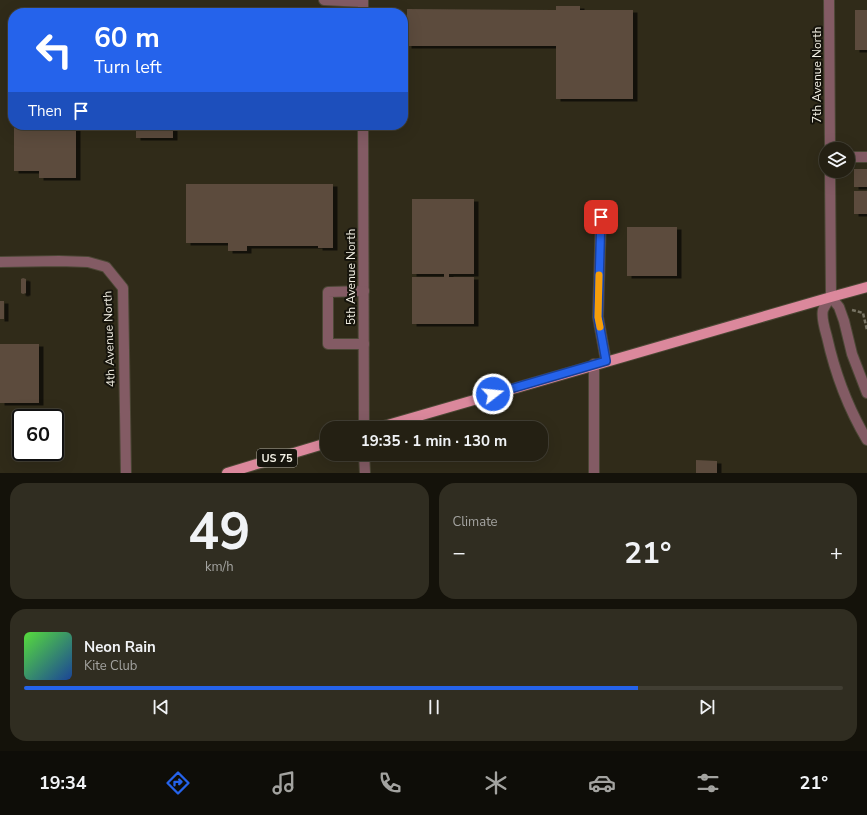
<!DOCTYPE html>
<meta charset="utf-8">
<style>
body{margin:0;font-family:"Nunito Sans",sans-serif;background:#302d21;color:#f1f3f6;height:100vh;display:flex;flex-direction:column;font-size:15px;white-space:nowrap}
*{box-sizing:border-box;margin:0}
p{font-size:13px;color:#a3a3a0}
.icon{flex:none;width:22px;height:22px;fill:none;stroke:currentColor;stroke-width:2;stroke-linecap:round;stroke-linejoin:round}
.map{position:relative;height:473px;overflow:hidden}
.drawer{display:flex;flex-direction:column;gap:10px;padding:10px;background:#14120a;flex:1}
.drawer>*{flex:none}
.hud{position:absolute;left:8px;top:8px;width:400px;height:122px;border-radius:16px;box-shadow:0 4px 16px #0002,0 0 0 1px #413e33;background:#2563eb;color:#fff;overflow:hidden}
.fabs{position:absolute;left:819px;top:142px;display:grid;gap:8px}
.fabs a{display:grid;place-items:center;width:36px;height:36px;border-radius:50%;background:#242013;box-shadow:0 4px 16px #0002,0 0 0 1px #413e33;font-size:20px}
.speed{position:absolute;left:12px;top:409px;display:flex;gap:8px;font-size:20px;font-weight:700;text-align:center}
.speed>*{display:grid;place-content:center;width:52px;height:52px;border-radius:50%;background:#242013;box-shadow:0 4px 16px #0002,0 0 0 1px #413e33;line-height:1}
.speed .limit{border:2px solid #111;border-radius:6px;background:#fff;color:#111}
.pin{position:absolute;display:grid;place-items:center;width:34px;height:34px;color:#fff;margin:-17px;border-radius:8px;box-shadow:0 2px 6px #0006}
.me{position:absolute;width:44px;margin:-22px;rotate:74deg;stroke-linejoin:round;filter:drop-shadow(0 0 3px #0008)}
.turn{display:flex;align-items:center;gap:14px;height:84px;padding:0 20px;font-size:18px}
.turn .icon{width:52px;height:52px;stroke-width:2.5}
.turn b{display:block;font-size:28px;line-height:34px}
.then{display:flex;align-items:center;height:38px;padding:0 20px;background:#0003;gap:8px;font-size:15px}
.big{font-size:30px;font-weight:700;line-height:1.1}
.drawer .card{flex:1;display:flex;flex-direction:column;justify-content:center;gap:6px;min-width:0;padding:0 14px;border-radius:16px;background:#302d21}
.drawer .dial{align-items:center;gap:0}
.dial b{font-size:52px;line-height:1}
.song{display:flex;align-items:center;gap:12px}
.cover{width:48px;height:48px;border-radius:6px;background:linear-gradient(135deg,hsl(110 70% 55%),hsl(220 70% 35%))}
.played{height:4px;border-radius:2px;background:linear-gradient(90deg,#2563eb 75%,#413e33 75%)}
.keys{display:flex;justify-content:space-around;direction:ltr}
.heat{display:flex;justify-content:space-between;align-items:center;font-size:22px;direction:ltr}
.drawer .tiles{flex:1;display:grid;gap:10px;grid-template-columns:1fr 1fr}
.card:last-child{grid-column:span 2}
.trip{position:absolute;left:320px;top:421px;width:228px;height:40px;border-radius:16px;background:#242013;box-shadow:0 4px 16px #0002,0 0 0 1px #413e33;font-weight:700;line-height:40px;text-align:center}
.dock{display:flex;height:64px;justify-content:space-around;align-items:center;background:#0e0d08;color:#a3a3a0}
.dock .icon{width:28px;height:28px}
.dock .active{color:#2563eb}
.dock b{font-size:18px;color:#f1f3f6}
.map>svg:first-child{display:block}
</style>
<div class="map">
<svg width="867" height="473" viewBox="0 0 867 473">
<defs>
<filter id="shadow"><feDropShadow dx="4.5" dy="2.5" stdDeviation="0" flood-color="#0009"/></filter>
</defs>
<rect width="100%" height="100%" fill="#302b19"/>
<g fill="#5b4b3d" filter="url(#shadow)">
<polygon points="556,6 580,6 580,10 633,10 633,99 556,99 556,46 407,46 407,9 556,10"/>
<rect x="855" y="10" width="12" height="40"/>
<polygon points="14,125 76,125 76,178 39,178 39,171 14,171"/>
<rect x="136" y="125" width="37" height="13"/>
<rect x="854" y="169" width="13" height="18"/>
<polygon points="186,184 333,184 333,248 318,248 318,246 247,246 247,251 228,251 228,243 186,243"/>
<rect x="854" y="191" width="13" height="23"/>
<polygon points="412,199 474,199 474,274 449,274 449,277 474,277 474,324 412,324 412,277 444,277 444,274 412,274"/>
<rect x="627" y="227" width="50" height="49"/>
<polygon points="23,278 26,279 26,293 23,294 21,293 21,279"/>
<rect x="0" y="301" width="4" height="18"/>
<rect x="0" y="344" width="39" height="59"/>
<polygon points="696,460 717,461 717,473 696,473"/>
</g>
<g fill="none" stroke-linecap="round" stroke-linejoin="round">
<defs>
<g id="minor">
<polyline points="324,0 363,2"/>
<polyline points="363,0 363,13"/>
<polyline points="829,0 830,149"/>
<polyline points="363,125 364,428"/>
<polyline points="848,157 867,157"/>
<path d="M830,171L831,297C828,301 825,305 823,310C821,317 825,330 827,337C835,373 848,408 867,440"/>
<polyline points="601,217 598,317 606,361"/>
<polyline points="0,262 59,261 88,262 106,267 123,288 126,473"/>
<polyline points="364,291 328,292 328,344 364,344"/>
<polyline points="831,297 839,307 844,321 852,354 867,393"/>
<polyline points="594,364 594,473"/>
<polyline points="364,454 365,473"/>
</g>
<g id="major">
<polyline points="377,428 831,297 867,287"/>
<polyline points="227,473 327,443"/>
</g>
</defs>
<use href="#minor" stroke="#4b4735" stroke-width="12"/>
<use href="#major" stroke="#4b4735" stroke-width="12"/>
<polyline stroke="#777363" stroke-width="2.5" stroke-dasharray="4 2" stroke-linecap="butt" points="852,310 863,313 867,330"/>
<use href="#minor" stroke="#835b64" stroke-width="10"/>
<use href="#major" stroke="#db889c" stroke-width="10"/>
</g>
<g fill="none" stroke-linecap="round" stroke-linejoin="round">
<defs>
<polyline id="route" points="493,394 606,361 598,317 601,217"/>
</defs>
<use href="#route" stroke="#184099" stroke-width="10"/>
<use href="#route" stroke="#2563eb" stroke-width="7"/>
<polyline stroke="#f59e0b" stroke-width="7" points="599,275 598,317 600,327"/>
</g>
<g text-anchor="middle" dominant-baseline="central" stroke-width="4" stroke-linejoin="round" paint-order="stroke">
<rect fill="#16140c" stroke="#b1aea3" stroke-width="1" x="257" y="449" width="40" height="18" rx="3"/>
<g font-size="11" font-weight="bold" fill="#f3f0e4">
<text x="277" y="458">US 75</text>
</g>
<g font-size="12" fill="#f3f0e4" stroke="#16140c">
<text transform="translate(817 75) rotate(-90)">7th Avenue North</text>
<text transform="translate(351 277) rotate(-90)">5th Avenue North</text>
<text transform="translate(109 339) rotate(-92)">4th Avenue North</text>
</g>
</g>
</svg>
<div class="fabs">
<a><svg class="icon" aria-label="layers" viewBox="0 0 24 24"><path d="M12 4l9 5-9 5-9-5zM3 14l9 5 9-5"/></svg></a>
</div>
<div class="speed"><div class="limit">60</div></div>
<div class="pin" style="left:601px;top:217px;background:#d93025"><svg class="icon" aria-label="arrive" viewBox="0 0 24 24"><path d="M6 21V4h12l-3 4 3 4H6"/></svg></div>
<svg class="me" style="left:493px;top:394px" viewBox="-20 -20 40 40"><circle r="17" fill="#2563eb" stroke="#fff" stroke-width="3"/><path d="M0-11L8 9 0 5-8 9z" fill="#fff"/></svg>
<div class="trip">19:35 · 1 min · 130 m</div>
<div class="hud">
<div class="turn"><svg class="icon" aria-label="left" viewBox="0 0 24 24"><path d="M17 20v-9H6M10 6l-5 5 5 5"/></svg><div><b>60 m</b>Turn left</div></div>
<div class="then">Then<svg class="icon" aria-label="arrive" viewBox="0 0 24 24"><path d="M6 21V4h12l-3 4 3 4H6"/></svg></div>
</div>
</div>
<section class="drawer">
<div class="tiles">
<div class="card dial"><b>49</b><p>km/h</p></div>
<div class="card"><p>Climate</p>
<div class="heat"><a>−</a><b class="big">21°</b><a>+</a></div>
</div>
<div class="card">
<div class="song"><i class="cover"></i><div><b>Neon Rain</b><p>Kite Club</p></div></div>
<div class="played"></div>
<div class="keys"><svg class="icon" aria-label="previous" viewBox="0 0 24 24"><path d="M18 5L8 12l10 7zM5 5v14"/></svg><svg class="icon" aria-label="pause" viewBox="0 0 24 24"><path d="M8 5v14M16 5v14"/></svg><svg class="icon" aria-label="next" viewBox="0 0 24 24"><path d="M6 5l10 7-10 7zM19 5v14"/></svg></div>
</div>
</div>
</section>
<nav class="dock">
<b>19:34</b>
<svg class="icon active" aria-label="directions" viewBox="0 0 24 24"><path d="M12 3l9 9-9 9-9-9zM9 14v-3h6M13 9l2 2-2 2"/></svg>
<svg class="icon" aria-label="music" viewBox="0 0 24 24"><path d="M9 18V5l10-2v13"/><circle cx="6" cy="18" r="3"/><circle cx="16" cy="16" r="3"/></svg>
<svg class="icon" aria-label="phone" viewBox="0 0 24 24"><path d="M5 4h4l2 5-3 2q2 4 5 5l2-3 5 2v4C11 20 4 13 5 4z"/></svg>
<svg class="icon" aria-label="climate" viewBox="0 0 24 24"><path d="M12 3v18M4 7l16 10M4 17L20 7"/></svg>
<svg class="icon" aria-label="car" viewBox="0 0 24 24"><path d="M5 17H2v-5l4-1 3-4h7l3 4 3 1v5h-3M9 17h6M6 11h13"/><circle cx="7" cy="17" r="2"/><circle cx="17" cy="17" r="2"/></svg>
<svg class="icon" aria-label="filters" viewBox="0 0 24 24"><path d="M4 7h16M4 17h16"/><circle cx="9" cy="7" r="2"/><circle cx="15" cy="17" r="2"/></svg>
<b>21°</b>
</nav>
